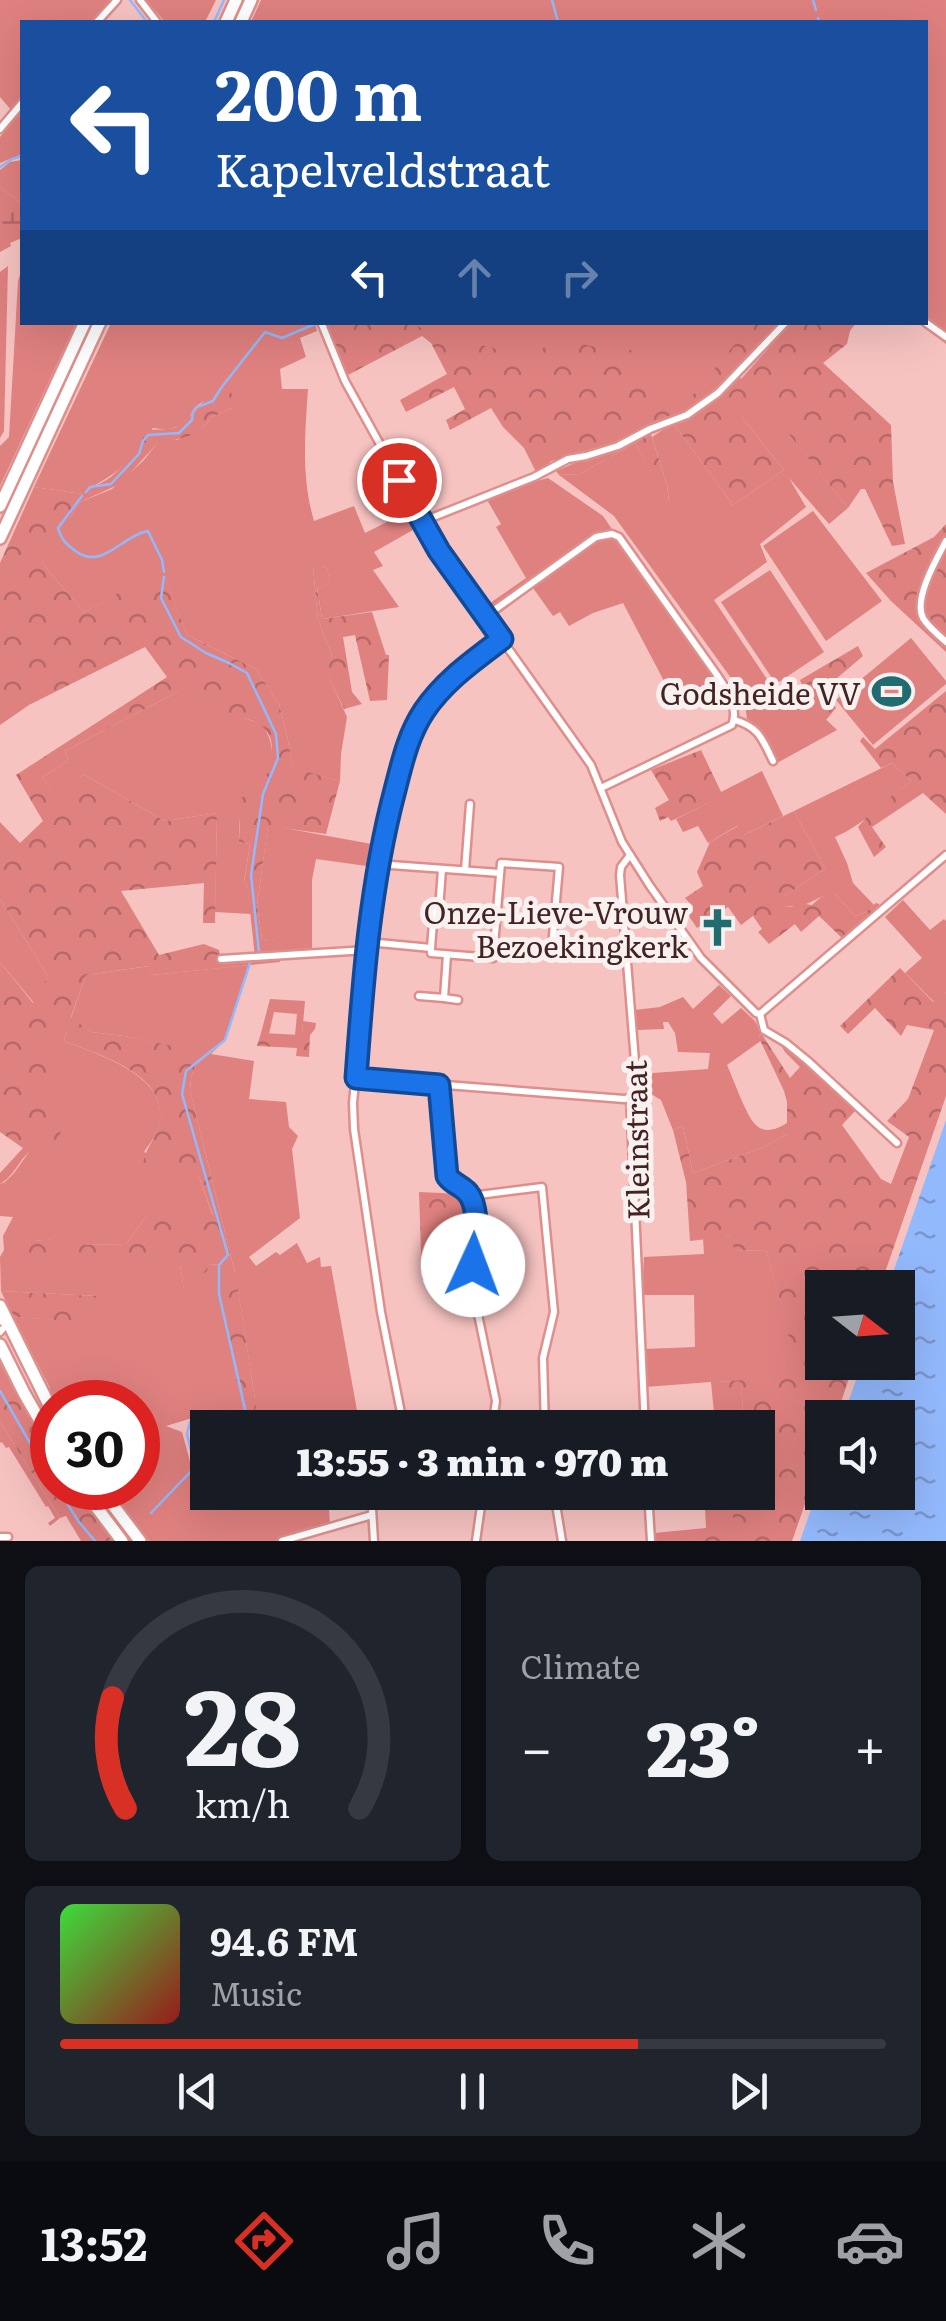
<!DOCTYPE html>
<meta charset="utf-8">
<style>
body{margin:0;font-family:Literata,serif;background:#20242c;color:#f1f3f6;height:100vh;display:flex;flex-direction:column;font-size:38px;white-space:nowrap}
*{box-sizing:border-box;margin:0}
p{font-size:32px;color:#9ea1a6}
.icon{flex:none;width:55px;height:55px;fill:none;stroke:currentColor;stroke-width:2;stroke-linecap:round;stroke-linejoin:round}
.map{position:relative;height:1541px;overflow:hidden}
.details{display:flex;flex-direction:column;gap:25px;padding:25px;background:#0d0f14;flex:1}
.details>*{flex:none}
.guide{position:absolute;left:20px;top:20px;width:908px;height:305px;border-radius:0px;box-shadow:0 10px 40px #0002;background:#1a4fa0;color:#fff;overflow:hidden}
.needle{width:65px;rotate:107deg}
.controls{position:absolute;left:805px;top:1270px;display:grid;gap:20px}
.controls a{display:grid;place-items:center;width:110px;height:110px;border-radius:0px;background:#171b24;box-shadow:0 10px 40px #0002;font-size:50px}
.speed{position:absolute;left:30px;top:1380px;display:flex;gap:20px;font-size:50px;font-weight:700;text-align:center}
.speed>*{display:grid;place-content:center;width:130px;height:130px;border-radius:50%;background:#171b24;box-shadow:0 10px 40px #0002;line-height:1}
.speed .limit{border:15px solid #d22;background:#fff;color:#111}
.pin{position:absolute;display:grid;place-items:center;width:85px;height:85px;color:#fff;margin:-42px;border:5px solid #fff;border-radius:50%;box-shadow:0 2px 10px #0007}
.me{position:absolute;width:110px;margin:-55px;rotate:2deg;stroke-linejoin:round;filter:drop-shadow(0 0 8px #0008)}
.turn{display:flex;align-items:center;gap:35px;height:210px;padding:0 30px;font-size:45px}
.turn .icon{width:130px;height:130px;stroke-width:2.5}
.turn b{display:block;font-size:70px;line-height:85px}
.lanes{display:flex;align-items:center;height:95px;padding:0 30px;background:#0003;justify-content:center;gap:50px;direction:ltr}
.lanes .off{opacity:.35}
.big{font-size:75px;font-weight:800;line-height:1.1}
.details .widget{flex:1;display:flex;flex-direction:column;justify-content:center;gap:15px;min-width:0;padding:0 35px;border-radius:15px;background:#20242c}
.details .dial{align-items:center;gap:0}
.dial svg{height:260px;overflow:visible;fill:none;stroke:#363941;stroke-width:7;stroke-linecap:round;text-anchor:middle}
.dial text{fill:#f1f3f6;stroke:none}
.song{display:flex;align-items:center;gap:30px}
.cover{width:120px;height:120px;border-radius:15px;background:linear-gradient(135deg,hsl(120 70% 55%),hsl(0 70% 35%))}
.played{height:10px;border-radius:5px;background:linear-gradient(90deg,#d93025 70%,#363941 70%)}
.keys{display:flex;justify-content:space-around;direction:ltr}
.heat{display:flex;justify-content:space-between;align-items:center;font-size:55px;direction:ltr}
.details .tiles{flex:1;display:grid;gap:25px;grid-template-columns:1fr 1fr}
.widget:last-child{grid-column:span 2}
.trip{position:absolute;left:190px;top:1410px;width:585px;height:100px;border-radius:0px;background:#171b24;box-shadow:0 10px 40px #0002;font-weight:800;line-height:100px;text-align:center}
.dock{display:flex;height:160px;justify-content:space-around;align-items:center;background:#090b0e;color:#9ea1a6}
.dock .icon{width:70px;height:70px}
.dock .current{color:#d93025}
.dock b{font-size:45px;color:#f1f3f6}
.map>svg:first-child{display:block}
</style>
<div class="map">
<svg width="946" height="1541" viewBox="0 0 946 1541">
<defs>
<pattern id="forest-crowns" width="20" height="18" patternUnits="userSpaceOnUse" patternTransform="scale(2.5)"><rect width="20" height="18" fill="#df817f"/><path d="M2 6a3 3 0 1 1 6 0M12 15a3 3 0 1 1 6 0" fill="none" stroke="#b66968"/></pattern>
<pattern id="wetland-marsh" width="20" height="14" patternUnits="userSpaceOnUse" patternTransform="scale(2.5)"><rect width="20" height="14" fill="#df817f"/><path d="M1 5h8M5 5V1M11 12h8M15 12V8" fill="none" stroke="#b66968"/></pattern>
<pattern id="water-ripples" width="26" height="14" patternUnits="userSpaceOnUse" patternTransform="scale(2.5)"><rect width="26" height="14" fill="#93b9fd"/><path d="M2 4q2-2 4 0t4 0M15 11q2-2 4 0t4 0" fill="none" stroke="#7a96cc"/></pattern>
</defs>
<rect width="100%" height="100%" fill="#f6c3c1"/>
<g fill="#df817f">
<polygon points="0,0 114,0 93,22 22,22 22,100 12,111 0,97"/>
<polygon points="146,0 216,0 205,22 165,22"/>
<polygon points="261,0 946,0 946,344 918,323 925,322 925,22 251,22"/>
<polygon points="22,111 22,154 0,163 0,137"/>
<polygon points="22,160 22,204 0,187 0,170 10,162"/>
<polygon points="8,266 4,431 0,438 0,272"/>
<polygon points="22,268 22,322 76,323 0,486 0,446 9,437 18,281"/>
<path d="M111,323H315L317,331L300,338L306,357L280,369L282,389H308C305,434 301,477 314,521L354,506L365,533L411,510L420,526L374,552L383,566L373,570L399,607L322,619L317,586L330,584L327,568L313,567L318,620L332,656L323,664L347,717L341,754L340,781L293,769L287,735L279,704L256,669L187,635L162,570L84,612L41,562L80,502L112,489L143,461L156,445L169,440H177L204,427L212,417L232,408L220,380L208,398L195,407L186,423L168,430L153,428C141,440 135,454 123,466C110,478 96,483 83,494L34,487Z"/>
<polygon points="409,323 784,323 714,393 653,424 434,335"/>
<polygon points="756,392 848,508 829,524 789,478 806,507 760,544 767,562 714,600 781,700 796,691 837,730 777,763 759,727 747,719 745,705 731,678 614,516 559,475 580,474 635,443 669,501 667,485 652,437 673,423 733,505 784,470 744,420 742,408"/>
<polygon points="548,478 603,516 717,683 675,702 623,603 593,613 569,626 560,612 553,616 533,588 492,619 483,608 526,578 496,527 501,524 486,498 518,486"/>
<polygon points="813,511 882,601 826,641 763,546"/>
<polygon points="770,570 824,652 776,684 721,602"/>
<polygon points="911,638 946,681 946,684 873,745 836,700"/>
<path d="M177,692L263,725C273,742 276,759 266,778C260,792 244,802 240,818C239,825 239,834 239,842L250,844L244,882L247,883L251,914L215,912L217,813L165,821L83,774L55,801L43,777L68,761L65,751Z"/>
<path d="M892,763L911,781C886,800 864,825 835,837L847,863L853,883L874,905L866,912L855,916L835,894C815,895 810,909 785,906L782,901L786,895L825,869L794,811Z"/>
<polygon points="762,771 783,816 742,836 737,826 708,843 698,826 683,832 676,819 722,796 721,792"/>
<polygon points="268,825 377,845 374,867 316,859 312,880 312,948 307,949 307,945 262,939 257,905"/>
<polygon points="0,899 48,976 34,1003 0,962"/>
<polygon points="903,900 930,930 944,919 946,921 946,992 934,1002 905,973 922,958 885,917"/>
<path d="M250,965L225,1040L211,1054L254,1061L249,1099L286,1102L289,1127L298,1136L292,1149L300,1218L249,1257L256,1266L276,1252L280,1255L297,1243L307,1263L320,1257L321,1267L331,1266L360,1427H233L247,1425L255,1399L238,1290L218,1296L246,1421L233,1424L207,1425L189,1419L166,1426L182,1432L192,1469L195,1465L190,1437L191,1425L207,1428L208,1492L328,1493L330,1525L275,1541H149L107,1488H138V1424L141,1411L138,1409V1402H53L46,1390L50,1388L13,1317L96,1322V1296L1,1291L0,1257L4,1250L3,1236L13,1217L0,1216V1184L5,1182L14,1173L29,1152L44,1032H66L64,1041C99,1055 178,1078 157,1131C154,1139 148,1146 144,1152L199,1177L213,1216L147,1215L126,1244L84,1245L85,1236L35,1241L154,1254L180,1265L184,1289L207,1265L224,1264L235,1273L190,1090C192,1069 192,1068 209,1055L124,1036L91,1032L71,1018L86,975L150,966L151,975Z"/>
<path d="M719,985L731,996L713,1014L722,1024L741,1008L755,1021L761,1033L759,1037L762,1040L727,1065C733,1078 747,1118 756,1125C765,1134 778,1129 787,1123V1134L764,1147L693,1173L683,1126L673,1130L661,1100L646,1091L645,1080H639V1074L708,1069L710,1053L678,1052L675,1033L668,1022H663L664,1029L637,1030L635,1010L660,1007L683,997L693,1009Z"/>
<polygon points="270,999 305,1001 302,1035 295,1035 297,1014 274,1012 269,1034 261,1033"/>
<polygon points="733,1236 735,1251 766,1250 800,1376 720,1382 741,1387 745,1427 705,1427 704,1425 715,1423 711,1382 645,1387 644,1349 695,1347 694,1295 642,1295 644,1257 704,1254 703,1238"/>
<polygon points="0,1422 60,1518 50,1526 48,1523 55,1518 48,1506 46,1507 9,1447 6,1448 2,1442 0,1443"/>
<polygon points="710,1492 733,1493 733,1535 692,1535 690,1541 654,1541 654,1533 706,1528 705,1508 697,1508 696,1494"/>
</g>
<g fill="url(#forest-crowns)" fill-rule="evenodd">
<path d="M327,323H412L425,330L460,341L490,347L516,356H533L537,351L566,336C592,354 624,344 652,355C640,383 640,396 669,408L709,385C711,361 741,345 750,323H764L767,339L737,369L741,379L791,323H856L850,331L847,344L823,363L891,425L893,482L905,544L892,546L865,489H861L848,508L756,393L743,407L744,420L784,470L733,505L673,423L651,426L585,455L551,461L539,478L524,448L503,427L491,408L450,430L446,420L465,409L454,387L406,412L400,400L447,374L431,343L422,336L346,376Z"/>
<path d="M220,379C229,386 236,397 232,408L212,417L204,427L189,436L156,445L120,484L80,502L69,519L61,545L41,562L84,612L162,569L187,635L256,669L279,704L287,735L293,768L340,781L326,834L268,826L257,905L262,939L307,944V956L279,957L280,962L151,975L149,966L86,975L71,1017L91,1032L124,1036L211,1054C193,1067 192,1068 190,1090L235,1273L225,1275L223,1264L208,1265L207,1271L184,1290L180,1265L155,1266L153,1254L24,1260L26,1246L35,1241L85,1235V1245L126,1244L147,1215H213L199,1177L143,1164C145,1149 154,1141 158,1128C174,1075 99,1055 64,1041L66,1032L44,1033L61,1137C52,1142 37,1145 29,1152C18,1162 14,1176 0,1184V1173L23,1148L0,1132V962L33,1003L48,976L0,899V822L20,843L43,821L16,775L167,677L145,647L29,705L0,725V563L34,487L83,494C92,486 102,484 112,476C131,460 135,447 149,430C157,429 166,430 174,428C187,424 212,391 220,379ZM177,692C181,695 184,700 188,703C221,722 284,705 270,765C264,787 252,794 232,802L240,816L239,842L250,844L244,883L247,884L255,957L222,961L219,950L204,944L159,955L121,891L204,883L203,923H215L217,813L165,821L83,774L55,800L43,777L68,761L65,751Z"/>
<polygon points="650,431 667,485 669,502 635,443 580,474 559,475 556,471"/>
<polygon points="946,524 946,652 891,601 866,573 934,537"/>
<polygon points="322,564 323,568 327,567 330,584 317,587 322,619 372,612 386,655 389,655 387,700 370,701 355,635 343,637 352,692 362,704 344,709 322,663 332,656 318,620 313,567"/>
<polygon points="858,646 863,656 823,690 836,708 826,720 810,705 800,680"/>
<polygon points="946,691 946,814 923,793 872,827 886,847 874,857 858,827 871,812 911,781 892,763 881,768 860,741 863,737 875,749"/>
<polygon points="701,750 723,796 671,821 668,817 660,821 655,808 669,800 651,770"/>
<path d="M794,811L825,869L786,895L783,901L785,906L792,907L799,903L812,905C818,899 826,892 835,894L855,916L866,912L876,903L879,904V909L843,939L819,916L801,932L795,924L769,944L758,932L762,929L753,916L741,925L728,907L697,928L686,912L692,906L685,898L703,886L697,872L710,842L738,826L744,835Z"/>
<polygon points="900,968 933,1002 946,992 946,1096 880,1287 822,1288 822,1362 854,1363 836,1417 822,1418 822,1456 792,1541 690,1541 691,1535 733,1534 733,1493 758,1492 758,1428 745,1427 741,1388 721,1388 720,1382 799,1375 766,1250 734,1251 732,1236 690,1241 686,1182 673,1130 683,1126 693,1173 764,1147 787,1134 787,1102 784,1091 759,1038 761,1033 790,1078 800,1067 785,1052 779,1042 815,1070 856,1110 842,1125 881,1179 891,1184 909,1137 887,1121 908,1099 934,1030 907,1025 901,1036 875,1008 848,1034 840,1026"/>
<polygon points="303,1021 316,1023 315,1029 310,1035 309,1057 296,1056 297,1048 257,1046 261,1033 302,1035"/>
<polygon points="419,1192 461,1194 469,1274 422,1280"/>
<polygon points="238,1289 255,1399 256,1407 250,1421 246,1421 217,1296"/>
<polygon points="1,1291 96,1296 97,1323 13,1317"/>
<polygon points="0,1363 52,1454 52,1488 75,1488 117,1541 81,1541 66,1516 60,1518 0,1422"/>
</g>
<polygon fill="url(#wetland-marsh)" points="0,187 22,204 22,238 10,243 11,246 0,252"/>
<polygon fill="url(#water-ripples)" points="946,1120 946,1541 800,1541 822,1477 822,1492 898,1492 898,1418 843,1417 862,1363 898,1362 898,1288 888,1287"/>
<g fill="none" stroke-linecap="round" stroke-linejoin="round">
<g stroke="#93b9fd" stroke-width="2.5">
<polyline points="130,0 147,22"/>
<polyline points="552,0 558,22"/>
<polyline points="813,0 816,10"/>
<polyline points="818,18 819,22"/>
<polyline points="214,22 224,0"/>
<polyline points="0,167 12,159 22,156"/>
<polyline points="86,492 90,487 111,484 139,454 143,441 148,435 179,433 192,420 193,412 197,407 213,401 221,388 265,332 282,338 315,324"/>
<path d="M82,496L58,528C62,541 66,544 77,552C102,570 123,535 148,531L162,560L164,572"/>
<polyline points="164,577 161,598 181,637 206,653 229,663 247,673 276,734 278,758 263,794 251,875 259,952"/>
<polyline points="0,1391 52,1481"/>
<polyline points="57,1488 79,1522 95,1541"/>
<polyline points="151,1513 195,1467 187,1434 190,1422 208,1427 243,1425 248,1422 219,1294 219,1265 228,1255 182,1094 186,1071 225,1040 250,963"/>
</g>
<defs>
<g id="street">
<polyline points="140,0 157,22"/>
<polyline points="97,22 117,0"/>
<polyline points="0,129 22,103"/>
<polyline points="321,322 345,381 439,551 591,765 622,842 650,886 701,958 756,1013 760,1014 764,1030 786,1043 808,1061 897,1143"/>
<polyline points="925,322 946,337"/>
<polyline points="421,522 534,477 568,459 586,456 618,446 650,429 687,415 718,393 786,322"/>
<path d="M946,541C937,558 913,599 923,618C928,627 939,635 946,642"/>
<path d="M486,616L596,537L612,534L619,537L717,675C727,690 739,707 732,725L601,788"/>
<path d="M735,720C760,728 762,739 773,761"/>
<polyline points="630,855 621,867 620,875 636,1074 635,1089 630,1098 645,1428"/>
<polyline points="377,864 500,873"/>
<polyline points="465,870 470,804"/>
<polyline points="368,942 431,948 431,953 493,958 501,863 559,867 552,947"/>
<polyline points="431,948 434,910 439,910 442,869"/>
<polyline points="221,959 367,950"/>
<polyline points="419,996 444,998 447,955"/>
<polyline points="444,998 458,1000"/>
<polyline points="760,1014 946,855"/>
<polyline points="356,1078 624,1099 630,1098"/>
<polyline points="439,1085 447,1176 454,1184 468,1193 475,1209 474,1295 496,1401 492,1428"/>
<polyline points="471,1196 542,1187 554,1312 543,1358 545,1428"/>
<polyline points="0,1321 7,1324 0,1332"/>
<path d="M404,1428L381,1312L354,1129L353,1103C363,1000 368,898 393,798C400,769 407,738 424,712C444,681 473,661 502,639"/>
<polyline points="371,1492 374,1541"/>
<polyline points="554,1492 562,1541"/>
<polyline points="648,1492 651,1541"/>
<polyline points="0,1537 8,1537"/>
<polyline points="282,1541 372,1515"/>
<polyline points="476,1541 483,1492"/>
</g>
<g id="highway">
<polyline points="226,22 236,0"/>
<polyline points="241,22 251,0"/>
<polyline points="0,506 85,322"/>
<polyline points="0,538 100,322"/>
<polyline points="0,1306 52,1411"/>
<polyline points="0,1345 24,1393 52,1442"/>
<polyline points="82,1488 122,1541"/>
<polyline points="100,1488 140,1541"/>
</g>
</defs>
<use href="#street" stroke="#de8f8c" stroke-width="11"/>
<use href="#highway" stroke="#de8f8c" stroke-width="16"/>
<use href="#street" stroke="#fff" stroke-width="6"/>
<use href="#highway" stroke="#fff" stroke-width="11"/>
</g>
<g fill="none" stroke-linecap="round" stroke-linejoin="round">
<defs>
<path id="route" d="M399,480L439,551L502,639C473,661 444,681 424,711C408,735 402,763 395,790C370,884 363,981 356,1078L439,1085L447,1176C453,1184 460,1185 466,1191C481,1205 476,1246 473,1265"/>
</defs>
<use href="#route" stroke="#114b97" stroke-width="25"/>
<use href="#route" stroke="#1a73e8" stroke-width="18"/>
</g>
<defs>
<symbol id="stadium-bare" viewBox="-9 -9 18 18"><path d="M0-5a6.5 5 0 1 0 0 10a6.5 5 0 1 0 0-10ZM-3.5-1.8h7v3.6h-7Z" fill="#206c71" stroke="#f9f0f0" stroke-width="2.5" paint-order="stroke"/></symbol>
<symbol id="church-bare" viewBox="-9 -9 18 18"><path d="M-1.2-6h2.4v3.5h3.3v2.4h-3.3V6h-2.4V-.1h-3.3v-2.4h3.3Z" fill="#206c71" stroke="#f9f0f0" stroke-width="2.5" paint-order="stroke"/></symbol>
</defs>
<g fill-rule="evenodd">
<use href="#stadium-bare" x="864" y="664" width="55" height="55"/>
<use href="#church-bare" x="690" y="900" width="55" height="55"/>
</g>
<g text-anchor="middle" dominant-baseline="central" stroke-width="10" stroke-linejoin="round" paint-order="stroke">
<g font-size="30" fill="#432423" stroke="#f9f0f0" text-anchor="end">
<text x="861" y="692">Godsheide VV</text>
<text x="688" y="911">Onze-Lieve-Vrouw<tspan x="688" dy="34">Bezoekingkerk</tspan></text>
</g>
<g font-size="30" fill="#432423" stroke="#f9f0f0">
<text transform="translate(635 1140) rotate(-91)">Kleinstraat</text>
</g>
</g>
</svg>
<div class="controls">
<a><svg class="needle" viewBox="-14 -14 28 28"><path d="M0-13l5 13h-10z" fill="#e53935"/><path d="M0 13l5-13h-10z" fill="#9ea1a6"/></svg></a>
<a><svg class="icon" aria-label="sound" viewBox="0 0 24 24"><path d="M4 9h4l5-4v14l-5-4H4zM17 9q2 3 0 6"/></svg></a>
</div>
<div class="speed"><div class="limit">30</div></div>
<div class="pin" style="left:399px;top:480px;background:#d93025"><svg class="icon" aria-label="arrive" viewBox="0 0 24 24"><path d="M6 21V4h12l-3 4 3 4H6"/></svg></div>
<svg class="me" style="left:473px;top:1265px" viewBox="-20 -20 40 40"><circle r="19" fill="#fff"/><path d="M0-13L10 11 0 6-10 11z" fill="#1a73e8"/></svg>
<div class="trip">13:55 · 3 min · 970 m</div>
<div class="guide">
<div class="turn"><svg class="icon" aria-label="left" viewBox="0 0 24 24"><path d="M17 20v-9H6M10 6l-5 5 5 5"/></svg><div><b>200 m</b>Kapelveldstraat</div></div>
<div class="lanes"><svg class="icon" aria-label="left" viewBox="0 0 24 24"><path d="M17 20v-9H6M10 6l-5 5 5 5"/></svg><svg class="icon off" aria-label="ahead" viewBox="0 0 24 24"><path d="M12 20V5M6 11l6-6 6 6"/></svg><svg class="icon off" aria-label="right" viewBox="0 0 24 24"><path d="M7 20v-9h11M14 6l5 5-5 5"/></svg></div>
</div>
</div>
<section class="details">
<div class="tiles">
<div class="widget dial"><svg viewBox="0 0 100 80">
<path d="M14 69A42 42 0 1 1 86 69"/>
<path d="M14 69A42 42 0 0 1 10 35" stroke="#d93025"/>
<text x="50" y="56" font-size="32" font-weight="700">28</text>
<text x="50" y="72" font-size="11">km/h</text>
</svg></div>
<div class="widget"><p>Climate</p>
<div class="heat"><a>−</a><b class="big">23°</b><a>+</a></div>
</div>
<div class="widget">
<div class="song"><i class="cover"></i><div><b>94.6 FM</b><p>Music</p></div></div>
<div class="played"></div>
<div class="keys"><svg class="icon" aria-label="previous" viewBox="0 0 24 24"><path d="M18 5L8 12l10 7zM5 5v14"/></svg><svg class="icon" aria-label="pause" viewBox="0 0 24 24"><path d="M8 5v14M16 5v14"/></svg><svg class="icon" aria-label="next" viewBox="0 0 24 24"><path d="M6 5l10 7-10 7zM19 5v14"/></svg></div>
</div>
</div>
</section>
<nav class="dock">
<b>13:52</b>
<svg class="icon current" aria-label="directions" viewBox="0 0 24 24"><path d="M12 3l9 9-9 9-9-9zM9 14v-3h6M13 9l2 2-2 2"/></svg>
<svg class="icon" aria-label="music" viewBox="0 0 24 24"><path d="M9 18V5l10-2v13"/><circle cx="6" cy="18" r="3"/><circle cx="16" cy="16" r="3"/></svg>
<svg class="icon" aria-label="phone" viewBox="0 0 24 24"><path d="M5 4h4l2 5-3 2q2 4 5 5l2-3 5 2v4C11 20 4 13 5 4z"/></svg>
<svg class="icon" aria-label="climate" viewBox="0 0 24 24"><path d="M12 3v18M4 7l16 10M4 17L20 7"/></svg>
<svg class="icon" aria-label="car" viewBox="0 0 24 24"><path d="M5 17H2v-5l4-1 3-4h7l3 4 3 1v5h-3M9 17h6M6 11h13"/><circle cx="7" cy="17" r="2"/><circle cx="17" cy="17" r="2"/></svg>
</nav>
